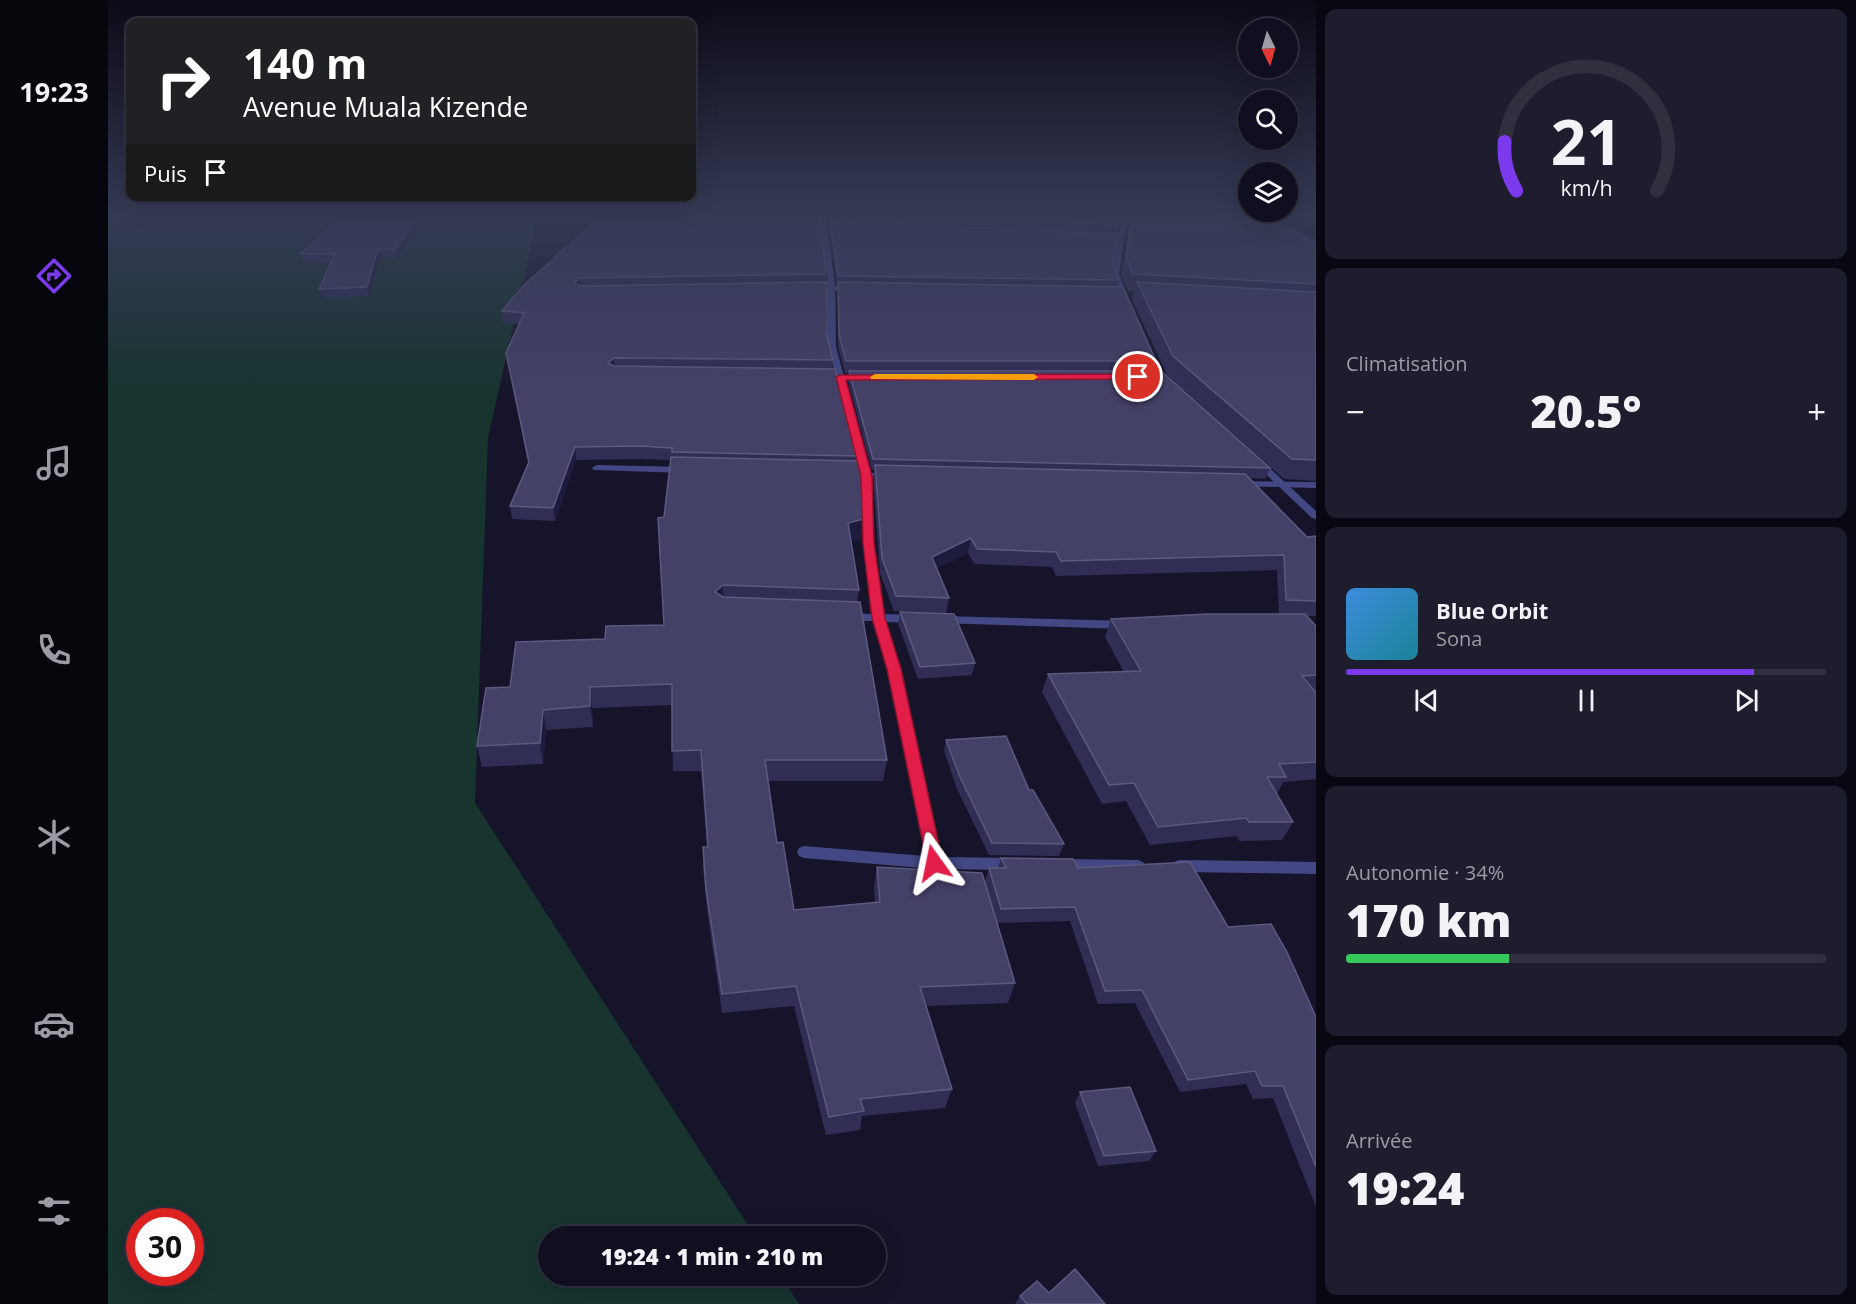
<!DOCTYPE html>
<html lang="fr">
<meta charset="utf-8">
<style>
body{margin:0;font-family:"Open Sans",sans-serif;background:#1e1d2d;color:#f1f3f6;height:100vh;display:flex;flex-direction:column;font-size:22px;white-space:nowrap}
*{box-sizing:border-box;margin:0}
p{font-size:20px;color:#9c9ca5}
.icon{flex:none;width:33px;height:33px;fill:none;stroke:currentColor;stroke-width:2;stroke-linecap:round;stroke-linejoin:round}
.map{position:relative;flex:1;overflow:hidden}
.drawer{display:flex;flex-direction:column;gap:9px;padding:9px;background:#090812;width:540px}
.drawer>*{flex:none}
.banner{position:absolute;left:18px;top:18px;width:570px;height:183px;border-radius:12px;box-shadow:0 6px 24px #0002,0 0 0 2px #302f3e;background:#202124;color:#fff;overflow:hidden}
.needle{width:39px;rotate:175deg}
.tools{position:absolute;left:1130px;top:18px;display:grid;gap:12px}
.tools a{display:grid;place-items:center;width:60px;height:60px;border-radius:50%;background:#100f20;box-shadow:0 6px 24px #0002,0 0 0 2px #302f3e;font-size:30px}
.speed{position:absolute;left:18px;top:1208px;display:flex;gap:12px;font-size:30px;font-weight:700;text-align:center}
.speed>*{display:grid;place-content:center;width:78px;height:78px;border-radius:50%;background:#100f20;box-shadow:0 6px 24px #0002,0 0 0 2px #302f3e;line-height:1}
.speed .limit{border:9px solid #d22;background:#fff;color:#111}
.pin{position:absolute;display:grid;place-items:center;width:51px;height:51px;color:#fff;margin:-26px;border:3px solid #fff;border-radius:50%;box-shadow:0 2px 6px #0007}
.me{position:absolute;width:66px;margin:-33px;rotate:348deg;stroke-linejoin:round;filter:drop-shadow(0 0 4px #0008)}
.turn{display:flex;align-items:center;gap:21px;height:126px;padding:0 18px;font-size:27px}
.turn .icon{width:78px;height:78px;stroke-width:2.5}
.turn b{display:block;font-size:42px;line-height:51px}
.then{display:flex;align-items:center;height:57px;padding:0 18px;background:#0003;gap:12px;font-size:22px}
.big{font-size:45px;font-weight:800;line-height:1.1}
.drawer .widget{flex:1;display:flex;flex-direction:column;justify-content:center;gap:9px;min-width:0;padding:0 21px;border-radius:12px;background:#1e1d2d}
.drawer .dial{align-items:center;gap:0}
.dial svg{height:156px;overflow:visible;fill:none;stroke:#302f3e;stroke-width:7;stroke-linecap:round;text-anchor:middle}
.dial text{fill:#f1f3f6;stroke:none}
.song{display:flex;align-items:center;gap:18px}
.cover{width:72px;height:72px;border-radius:9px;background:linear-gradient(135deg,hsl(210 70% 55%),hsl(190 70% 35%))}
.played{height:6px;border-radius:3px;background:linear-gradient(90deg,#7c3aed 85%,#302f3e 85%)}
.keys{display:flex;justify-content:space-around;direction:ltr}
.heat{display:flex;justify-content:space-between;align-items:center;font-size:33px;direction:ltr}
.charge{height:9px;border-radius:4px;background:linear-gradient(90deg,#34c759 34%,#302f3e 0)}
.trip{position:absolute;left:430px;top:1226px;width:348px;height:60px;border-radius:30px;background:#100f20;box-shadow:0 6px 24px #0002,0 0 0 2px #302f3e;font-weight:800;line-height:60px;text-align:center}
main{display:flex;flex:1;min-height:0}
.tabs{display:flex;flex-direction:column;width:108px;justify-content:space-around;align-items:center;background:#06060d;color:#9c9ca5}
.tabs .icon{width:42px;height:42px}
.tabs .on{color:#7c3aed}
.tabs b{font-size:27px;color:#f1f3f6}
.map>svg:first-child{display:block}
</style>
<main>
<nav class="tabs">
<b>19:23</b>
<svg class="icon on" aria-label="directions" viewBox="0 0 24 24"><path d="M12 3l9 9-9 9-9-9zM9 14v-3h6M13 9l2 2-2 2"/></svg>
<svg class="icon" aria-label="music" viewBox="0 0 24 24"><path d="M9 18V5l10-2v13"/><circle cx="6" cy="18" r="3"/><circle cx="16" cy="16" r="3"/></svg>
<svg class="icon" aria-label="phone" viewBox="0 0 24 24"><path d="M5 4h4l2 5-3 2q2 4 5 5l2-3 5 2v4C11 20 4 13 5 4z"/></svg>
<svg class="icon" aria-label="climate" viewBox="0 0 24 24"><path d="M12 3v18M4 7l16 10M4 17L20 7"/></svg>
<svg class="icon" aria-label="car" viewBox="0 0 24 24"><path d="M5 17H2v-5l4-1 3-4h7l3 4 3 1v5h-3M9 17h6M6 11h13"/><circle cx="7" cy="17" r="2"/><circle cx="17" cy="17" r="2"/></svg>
<svg class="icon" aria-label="filters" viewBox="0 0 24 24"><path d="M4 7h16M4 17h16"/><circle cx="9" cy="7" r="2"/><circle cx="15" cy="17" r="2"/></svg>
</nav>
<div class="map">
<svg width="1208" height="1304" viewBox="0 0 1208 1304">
<rect width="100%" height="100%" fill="#15142a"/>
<path fill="#17342f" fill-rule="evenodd" d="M0,214H425L428,224L380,438L367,803L647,1236H441V1275H672L691,1304H0ZM32,1221H82V1272H32Z"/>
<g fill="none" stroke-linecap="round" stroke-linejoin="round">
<g fill="#434885" fill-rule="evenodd">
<polygon points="716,223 719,225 727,286 745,286 749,288 745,290 727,291 728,347 762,473 781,473 786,476 781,479 763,478 766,543 775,614 805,615 811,619 805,623 777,622 792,669 832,857 907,858 912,860 914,864 912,868 907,870 826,869 696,858 691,856 689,852 691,848 696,846 817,856 780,669 765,621 738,621 732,617 738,613 764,614 756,543 753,478 738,478 733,475 738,472 752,472 720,347 720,291 703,291 699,289 703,287 720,287 713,225"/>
<polygon points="1185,239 1208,239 1208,243 1183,242 1182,241"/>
<polygon points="489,465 577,467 582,470 577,473 486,470 484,468"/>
<polygon points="1131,481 1208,482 1208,488 1128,486 1128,482"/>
<polygon points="834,616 1018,621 1024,625 1018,629 830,623 828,620"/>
<polygon points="954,859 1030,860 1035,862 1037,866 1035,870 1030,872 954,871 949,869 947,865 949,861"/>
<polygon points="1071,860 1208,862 1208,874 1071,872 1066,870 1064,866 1066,862"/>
</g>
<g fill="#434885" fill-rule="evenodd">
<polygon points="1014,214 1020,214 1011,274 1021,300 1017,302 1013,300 1005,274"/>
<polygon points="1149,458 1152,459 1208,511 1208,519 1204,518 1146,463 1144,461"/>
</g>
</g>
<g fill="#312e56">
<polygon points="498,214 1013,214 1009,235 1005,265 1011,280 1009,287 1048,361 1045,371 1162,468 1157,479 1142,478 1199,537 1208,536 1208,616 1199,616 1208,626 1208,692 1207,692 1208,693 1208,779 1175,782 1169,794 1185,822 1174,840 1131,841 1129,836 1042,845 1018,801 994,804 934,692 940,674 1016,672 997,637 1003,619 1171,614 1169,570 948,576 944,567 866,564 860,553 829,568 841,598 838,613 786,611 772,573 765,479 766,470 764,470 740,381 741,373 737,373 730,347 730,285 729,285 722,228 722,221 712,220 718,274 719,335 725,360 724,369 750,456 750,461 756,519 754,538 742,541 751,590 749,602 779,760 775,781 660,781 669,843 686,910 767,902 766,887 769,867 907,983 900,1003 818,1006 844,1089 837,1108 754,1116 752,1130 718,1135 686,1006 614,1013 599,910 595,868 595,847 599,847 593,771 565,771 564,705 484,708 485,727 438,730 435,764 374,767 369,746 402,687 497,639 556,625 556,517 562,460 533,459 468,460 447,521 404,519 402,506 420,464 398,353 411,324 395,323 394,311 446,259 446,257"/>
<polygon points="1022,214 1154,214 1172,226 1172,229 1208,245 1208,481 1176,479 1059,375 1024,299 1026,291 1020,291 1013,274 1020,235 1019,235"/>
<polygon points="311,216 312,225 289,258 272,258 261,296 214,298 211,289 223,263 195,262 192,254"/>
<polygon points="792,612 867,663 864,675 810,679 790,624"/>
<polygon points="838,740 921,790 956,844 951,856 881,855 849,789 836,751"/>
<polygon points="893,858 970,868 1120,927 1208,1017 1208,1207 1165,1098 1145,1099 1138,1084 1072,1092 1027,1003 990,1004 962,921 889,923 877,882 881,868 890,868"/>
<polygon points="972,1092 1048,1151 1041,1161 990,1166 967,1103"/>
<polygon points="941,1293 997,1304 907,1304 912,1296"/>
</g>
<g fill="#1e1c3d">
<polygon points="311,216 312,225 289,258 287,250"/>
<polygon points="270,249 272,258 261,296 259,287"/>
<polygon points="472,278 473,289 466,283"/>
<polygon points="506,358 507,370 500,363"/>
<polygon points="467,447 468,460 447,521 445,508"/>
<polygon points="756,519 754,538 738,542 740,523"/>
<polygon points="863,538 860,553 821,572 824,557"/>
<polygon points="615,585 615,605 607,592"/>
<polygon points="482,687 484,708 485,727 482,706"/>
<polygon points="435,710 438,730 435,764 432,743"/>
</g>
<g fill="#444168" stroke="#5c5a7f" stroke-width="1.5">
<polygon points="235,214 311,216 287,250 270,249 259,287 211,289 227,254 192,254"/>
<polygon points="498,214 666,214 667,215 712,217 718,274 472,278 466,283 472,286 719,282 719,335 725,360 506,358 500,363 506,366 727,369 750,456 564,452 564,448 532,446 467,447 445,508 402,506 421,462 398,353 416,313 394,311 418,283 448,257 446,257"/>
<polygon points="786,214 1013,214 1011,225"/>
<polygon points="1023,214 1154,214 1172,226 1022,225"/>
<polygon points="722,220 1010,235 1005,265 1011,280 730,276"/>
<polygon points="1022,228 1186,229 1208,245 1208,284 1025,274 1018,257"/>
<polygon points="730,282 1015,287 1048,361 738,361 731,335"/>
<polygon points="1029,282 1208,292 1208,460 1184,459 1065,356"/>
<polygon points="741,371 1053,371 1162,468 765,459"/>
<polygon points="563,457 753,461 756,519 740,523 751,590 615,585 607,592 615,597 752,602 779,760 657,760 669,843 675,842 686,910 772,902 769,867 874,873 907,983 812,987 844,1089 752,1099 756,1111 721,1117 688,986 614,994 598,889 595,847 600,847 593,750 564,751 564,684 482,687 482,706 435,710 432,743 369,746 378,688 402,687 408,642 497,639 498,626 556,625 550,518 556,517"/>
<polygon points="767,465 1137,474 1199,537 1208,536 1208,601 1178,600 1176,555 953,561 948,552 869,549 863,538 824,557 841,598 788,596 774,558"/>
<polygon points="792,612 846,614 867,663 812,667"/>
<polygon points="1100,614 1197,614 1208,626 1208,675 1194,676 1208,693 1208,762 1171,764 1178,777 1159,777 1185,822 1141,822 1138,818 1050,827 1026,783 1001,785 940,674 1033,671 1003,619"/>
<polygon points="898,736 921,790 925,790 956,844 884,843 852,777 838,740"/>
<polygon points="893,858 965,859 970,868 1082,862 1120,927 1163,924 1179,952 1208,1017 1208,1167 1175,1086 1154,1086 1147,1071 1080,1080 1034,990 997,991 967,907 893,909 881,868 898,868"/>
<polygon points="1022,1087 1048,1151 996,1156 972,1092"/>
<polygon points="967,1269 997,1304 919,1304 912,1296 929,1281 941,1293"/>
</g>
<linearGradient id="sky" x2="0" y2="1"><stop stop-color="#0c0b17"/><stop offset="0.54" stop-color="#353a55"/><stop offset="1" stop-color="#353a55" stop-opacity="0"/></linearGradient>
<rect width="1208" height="396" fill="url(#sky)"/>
<polygon fill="#e11d48" stroke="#92132f" stroke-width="1.5" points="1030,374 1034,375 1034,379 738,380 764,476 766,543 777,618 793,669 835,863 832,868 820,868 779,669 764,618 755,543 753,476 728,377 732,375"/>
<polygon fill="#f59e0b" points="767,374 926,374 930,377 926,380 763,379 762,377"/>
</svg>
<div class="tools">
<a><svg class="needle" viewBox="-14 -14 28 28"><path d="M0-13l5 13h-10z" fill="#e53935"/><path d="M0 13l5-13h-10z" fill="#9c9ca5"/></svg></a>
<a><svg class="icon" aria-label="search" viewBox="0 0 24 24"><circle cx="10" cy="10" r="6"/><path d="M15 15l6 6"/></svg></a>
<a><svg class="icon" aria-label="layers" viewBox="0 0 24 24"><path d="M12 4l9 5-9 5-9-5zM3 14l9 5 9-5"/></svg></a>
</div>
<div class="speed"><div class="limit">30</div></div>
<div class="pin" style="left:1030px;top:377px;background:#d93025"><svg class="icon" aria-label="arrive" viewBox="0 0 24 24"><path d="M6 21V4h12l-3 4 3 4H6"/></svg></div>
<svg class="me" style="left:826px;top:863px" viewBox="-20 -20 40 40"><path d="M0-17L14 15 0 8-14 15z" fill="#e11d48" stroke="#fff" stroke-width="4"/></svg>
<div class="trip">19:24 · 1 min · 210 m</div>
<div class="banner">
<div class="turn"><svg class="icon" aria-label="right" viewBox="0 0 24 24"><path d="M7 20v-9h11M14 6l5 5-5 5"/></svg><div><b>140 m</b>Avenue Muala Kizende</div></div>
<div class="then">Puis<svg class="icon" aria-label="arrive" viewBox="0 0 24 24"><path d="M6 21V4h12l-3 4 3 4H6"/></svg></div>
</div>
</div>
<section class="drawer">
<div class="widget dial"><svg viewBox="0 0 100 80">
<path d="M14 69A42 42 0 1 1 86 69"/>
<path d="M14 69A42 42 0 0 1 8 44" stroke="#7c3aed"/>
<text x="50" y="56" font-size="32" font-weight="700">21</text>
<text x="50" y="72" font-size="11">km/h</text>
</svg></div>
<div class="widget"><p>Climatisation</p>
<div class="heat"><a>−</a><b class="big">20.5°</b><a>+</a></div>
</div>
<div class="widget">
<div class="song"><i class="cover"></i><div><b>Blue Orbit</b><p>Sona</p></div></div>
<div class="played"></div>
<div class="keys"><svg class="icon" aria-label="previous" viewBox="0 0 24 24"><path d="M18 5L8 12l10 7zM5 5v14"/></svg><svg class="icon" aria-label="pause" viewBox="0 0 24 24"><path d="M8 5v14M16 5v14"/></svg><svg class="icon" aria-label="next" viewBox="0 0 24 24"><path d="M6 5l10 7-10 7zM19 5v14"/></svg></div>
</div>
<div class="widget"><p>Autonomie · 34%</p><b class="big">170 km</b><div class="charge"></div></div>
<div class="widget"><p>Arrivée</p><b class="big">19:24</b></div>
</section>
</main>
